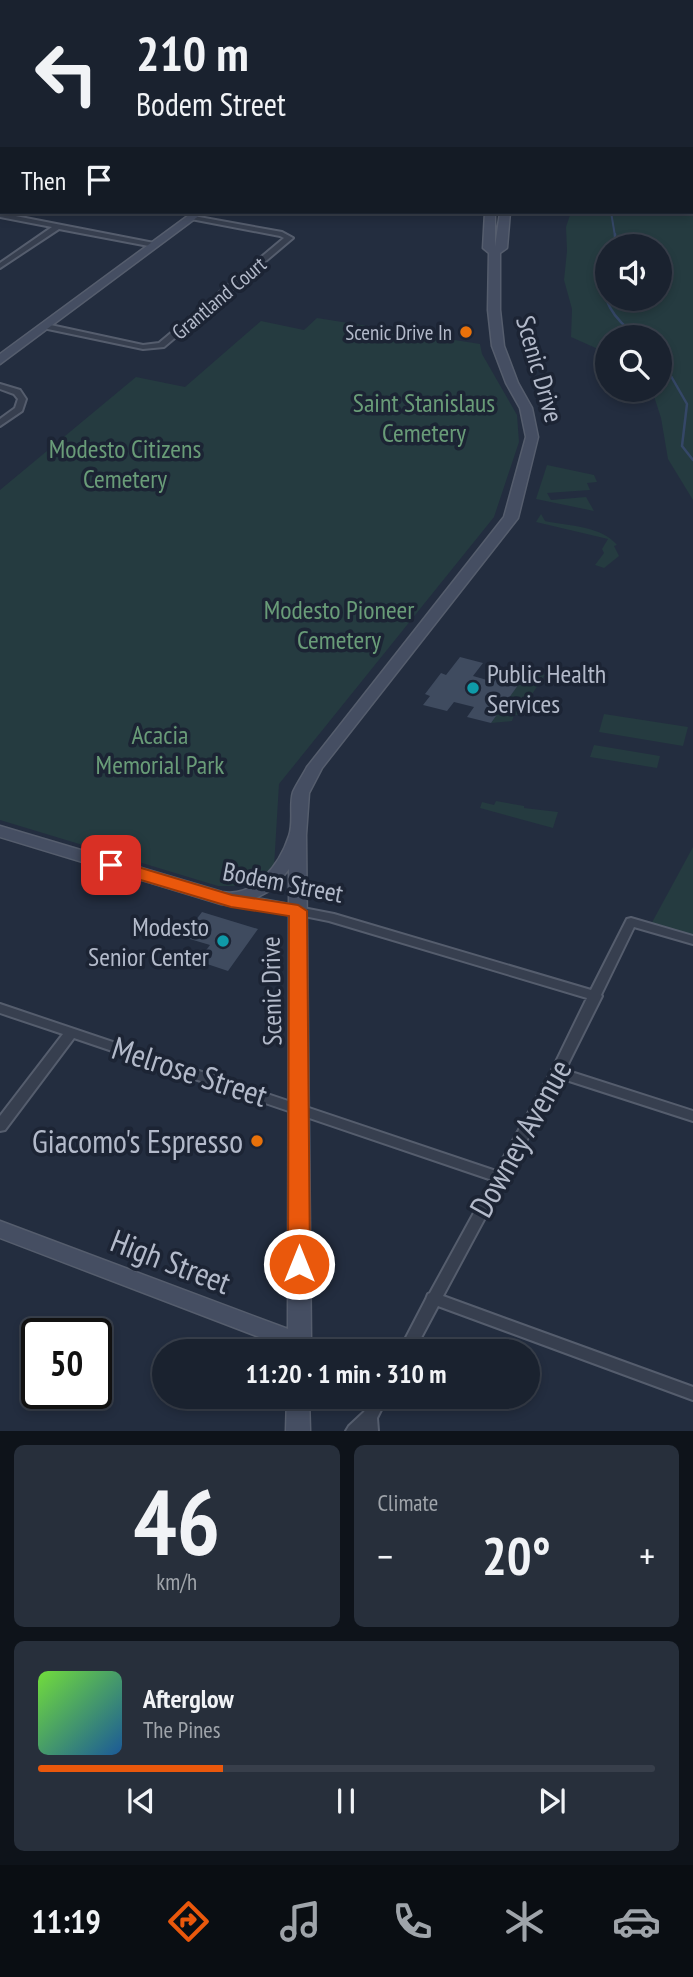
<!DOCTYPE html>
<meta charset="utf-8">
<style>
body{margin:0;font-family:"PT Sans Narrow",sans-serif;background:#272f3b;color:#f1f3f6;height:100vh;display:flex;flex-direction:column;font-size:26px;white-space:nowrap}
*{box-sizing:border-box;margin:0}
p{font-size:23px;color:#9fa4aa}
.icon{flex:none;width:38px;height:38px;fill:none;stroke:currentColor;stroke-width:2;stroke-linecap:round;stroke-linejoin:round}
.map{position:relative;height:1431px;overflow:hidden}
.sheet{display:flex;flex-direction:column;gap:14px;padding:14px;background:#0e131a;flex:1}
.sheet>*{flex:none}
.hud{position:absolute;left:0px;top:0px;width:693px;height:214px;box-shadow:0 4px 10px #0003,0 0 0 2px #383f4b;background:#1a222f;color:#f1f3f6;overflow:hidden}
.buttons{position:absolute;left:595px;top:234px;display:grid;gap:14px}
.buttons a{display:grid;place-items:center;width:77px;height:77px;border-radius:50%;background:#1a222f;box-shadow:0 4px 10px #0003,0 0 0 2px #383f4b;font-size:35px}
.speed{position:absolute;left:21px;top:1318px;display:flex;gap:14px;font-size:35px;font-weight:700;text-align:center}
.speed>*{display:grid;place-content:center;width:91px;height:91px;border-radius:50%;background:#1a222f;box-shadow:0 4px 10px #0003,0 0 0 2px #383f4b;line-height:1}
.speed .limit{border:4px solid #111;border-radius:10px;background:#fff;color:#111}
.pin{position:absolute;display:grid;place-items:center;width:60px;height:60px;color:#fff;margin:-30px;border-radius:14px;box-shadow:0 4px 10px #0006}
.me{position:absolute;width:77px;margin:-38px;rotate:0deg;stroke-linejoin:round;filter:drop-shadow(0 0 5px #0008)}
.turn{display:flex;align-items:center;gap:24px;height:147px;padding:0 21px;font-size:32px}
.turn .icon{width:91px;height:91px;stroke-width:2.5}
.turn b{display:block;font-size:49px;line-height:60px}
.then{display:flex;align-items:center;height:66px;padding:0 21px;background:#0003;gap:14px;font-size:26px}
.big{font-size:52px;font-weight:700;line-height:1.1}
.sheet .tile{flex:1;display:flex;flex-direction:column;justify-content:center;gap:10px;min-width:0;padding:0 24px;border-radius:10px;background:#272f3b}
.sheet .dial{align-items:center;gap:0}
.dial b{font-size:91px;line-height:1}
.song{display:flex;align-items:center;gap:21px}
.cover{width:84px;height:84px;border-radius:10px;background:linear-gradient(135deg,hsl(100 70% 55%),hsl(210 70% 35%))}
.played{height:7px;border-radius:4px;background:linear-gradient(90deg,#ea580c 30%,#383f4b 30%)}
.keys{display:flex;justify-content:space-around;direction:ltr}
.heat{display:flex;justify-content:space-between;align-items:center;font-size:38px;direction:ltr}
.sheet .tiles{flex:1;display:grid;gap:14px;grid-template-columns:1fr 1fr}
.tile:last-child{grid-column:span 2}
.trip{position:absolute;left:152px;top:1339px;width:388px;height:70px;border-radius:35px;background:#1a222f;box-shadow:0 4px 10px #0003,0 0 0 2px #383f4b;font-weight:700;line-height:70px;text-align:center}
.tabs{display:flex;height:112px;justify-content:space-around;align-items:center;background:#0a0e13;color:#9fa4aa}
.tabs .icon{width:49px;height:49px}
.tabs .on{color:#ea580c}
.tabs b{font-size:32px;color:#f1f3f6}
.map>svg:first-child{display:block}
</style>
<div class="map">
<svg width="693" height="1431" viewBox="0 0 693 1431">
<rect width="100%" height="100%" fill="#232d3f"/>
<g fill="#253b40" fill-rule="evenodd">
<path d="M693,4V500L668,459L661,418L652,390H660V338H607V353L571,337L572,309L564,280L567,251L566,227L571,212H691ZM607,247H660V299H607Z"/>
<polygon points="317,318 480,344 482,354 517,415 519,442 494,517 279,784 274,867 267,880 254,886 218,886 0,820 0,490 136,377 185,387 261,321 304,330"/>
<polygon points="547,465 594,475 597,482 587,483 590,490 547,493 551,500 586,497 594,511 536,499"/>
<path d="M541,514L545,521C569,526 602,526 617,545L614,546L619,556L604,568L595,565L604,553L602,549L608,539L536,522Z"/>
<polygon points="528,671 545,675 518,715 514,715 512,721 491,723"/>
<polygon points="604,714 688,727 683,746 599,732"/>
<polygon points="594,745 660,756 657,768 590,757"/>
<polygon points="496,801 524,806 524,808 558,812 553,828 480,808 482,802 494,805"/>
<polygon points="693,847 693,940 649,928"/>
</g>
<g fill="none" stroke-linecap="round" stroke-linejoin="round">
<polyline stroke="#354767" stroke-width="2" points="611,212 615,236"/>
<g stroke="#354767" stroke-width="2.5">
<polyline points="615,234 615,247"/>
<path d="M607,268C598,300 614,319 639,338"/>
<polyline points="660,357 687,404 682,446 693,460"/>
</g>
</g>
<g fill="#3f4b5f">
<polygon points="460,657 483,663 473,676 494,682 504,668 526,674 491,723 467,717 474,707 454,702 447,711 423,705 430,696 425,694 441,673 446,675"/>
<polygon points="202,912 258,929 228,971 198,961 210,945 183,937"/>
</g>
<g fill="none" stroke-linecap="round" stroke-linejoin="round">
<defs>
<g id="street">
<polygon points="101,0 108,0 106,2 99,2"/>
<polygon points="205,0 212,0 210,2 203,2"/>
<polygon points="294,0 312,2 297,2"/>
<polygon points="2,56 2,60 0,61 0,57"/>
<rect x="0" y="163" width="2" height="5"/>
<polygon points="0,213 154,243 158,245 154,247 59,229 0,268 0,263 52,227 0,217"/>
<polygon points="188,215 282,232 293,238 164,347 143,349 43,328 43,324 46,324 143,345 159,343 284,238 280,236 191,219 188,219"/>
<polygon points="0,384 20,390 26,399 22,411 0,426 0,419 15,408 18,399 14,394 0,389"/>
<polygon points="298,907 334,914 591,990 627,919 631,918 693,936 693,944 634,927 601,995 602,996 565,1070 693,1111 693,1121 560,1078 443,1296 693,1387 693,1400 438,1306 414,1351 399,1351 426,1299 428,1294 430,1293 492,1180 74,1038 5,1130 0,1131 0,1116 63,1034 0,1013 0,1004 496,1171 551,1072 587,998 329,921 294,914 292,911 294,908"/>
<polygon points="300,1337 324,1347 326,1351 303,1351 295,1347 293,1343 295,1339"/>
<polygon points="373,1396 388,1396 377,1418 378,1431 346,1431 349,1426 364,1412"/>
</g>
<g id="secondary">
<rect x="511" y="0" width="8" height="2"/>
<rect x="0" y="109" width="2" height="6"/>
<polygon points="193,212 204,212 0,364 0,354"/>
<path d="M485,212H495V247L500,212H510L507,248L500,253V310L504,346L518,383L532,408L538,437L518,518L322,768L309,793L306,835L311,1343L310,1351H288V1348L0,1238V1221L288,1329L289,915L221,904L0,837V826L222,892C255,898 280,864 289,836C294,822 289,805 293,792C297,783 303,775 307,767L504,517L526,437L520,408L506,383L492,346L488,310L489,253L483,248ZM289,869V904L256,898L273,889Z"/>
<polygon points="287,1396 309,1396 310,1431 286,1431"/>
</g>
</defs>
<use href="#street" stroke="#555d6d" stroke-width="4"/>
<use href="#secondary" stroke="#555d6d" stroke-width="3"/>
<use href="#street" fill="#373f4f" fill-rule="evenodd"/>
<use href="#secondary" fill="#454e62" fill-rule="evenodd"/>
</g>
<polygon fill="#ea580c" stroke="#983908" stroke-width="2" points="111,859 232,895 298,905 307,911 310,1264 306,1270 299,1273 291,1270 288,1264 289,916 231,907 104,869 102,865"/>
<g fill="#e8710a" stroke="#1c2434" stroke-width="2.5">
<circle cx="466" cy="332" r="7"/>
<circle cx="257" cy="1141" r="7"/>
</g>
<g fill="#0f9aa8" stroke="#1c2434" stroke-width="2.5">
<circle cx="473" cy="688" r="7"/>
<circle cx="223" cy="941" r="7"/>
</g>
<g text-anchor="middle" dominant-baseline="central" stroke-width="7" stroke-linejoin="round" paint-order="stroke">
<g font-size="21" fill="#b3baca" stroke="#1c2434">
<text transform="translate(219 298) rotate(-40)">Grantland Court</text>
</g>
<g font-size="21" fill="#b3baca" stroke="#1c2434" text-anchor="end">
<text x="452" y="332">Scenic Drive In</text>
</g>
<g font-size="26" fill="#b3baca" stroke="#1c2434">
<text transform="translate(540 369) rotate(74)">Scenic Drive</text>
<text transform="translate(283 882) rotate(11)">Bodem Street</text>
<text transform="translate(271 991) rotate(-91)">Scenic Drive</text>
</g>
<g font-size="26" fill="#699c78" stroke="#1c2434">
<text x="424" y="402">Saint Stanislaus<tspan x="424" dy="30">Cemetery</tspan></text>
<text x="125" y="448">Modesto Citizens<tspan x="125" dy="30">Cemetery</tspan></text>
<text x="339" y="609">Modesto Pioneer<tspan x="339" dy="30">Cemetery</tspan></text>
<text x="160" y="734">Acacia<tspan x="160" dy="30">Memorial Park</tspan></text>
</g>
<g font-size="26" fill="#b3baca" stroke="#1c2434" text-anchor="start">
<text x="487" y="673">Public Health<tspan x="487" dy="30">Services</tspan></text>
<text x="209" y="926" text-anchor="end">Modesto<tspan x="209" dy="30">Senior Center</tspan></text>
</g>
<g font-size="32" fill="#b3baca" stroke="#1c2434">
<text transform="translate(190 1071) rotate(18)">Melrose Street</text>
<text transform="translate(520 1138) rotate(-61)">Downey Avenue</text>
<text transform="translate(171 1261) rotate(21)">High Street</text>
</g>
<g font-size="32" fill="#b3baca" stroke="#1c2434" text-anchor="end">
<text x="243" y="1141">Giacomo's Espresso</text>
</g>
</g>
</svg>
<div class="buttons">
<a><svg class="icon" aria-label="sound" viewBox="0 0 24 24"><path d="M4 9h4l5-4v14l-5-4H4zM17 9q2 3 0 6"/></svg></a>
<a><svg class="icon" aria-label="search" viewBox="0 0 24 24"><circle cx="10" cy="10" r="6"/><path d="M15 15l6 6"/></svg></a>
</div>
<div class="speed"><div class="limit">50</div></div>
<div class="pin" style="left:111px;top:865px;background:#d93025"><svg class="icon" aria-label="arrive" viewBox="0 0 24 24"><path d="M6 21V4h12l-3 4 3 4H6"/></svg></div>
<svg class="me" style="left:299px;top:1264px" viewBox="-20 -20 40 40"><circle r="17" fill="#ea580c" stroke="#fff" stroke-width="3"/><path d="M0-11L8 9 0 5-8 9z" fill="#fff"/></svg>
<div class="trip">11:20 · 1 min · 310 m</div>
<div class="hud">
<div class="turn"><svg class="icon" aria-label="left" viewBox="0 0 24 24"><path d="M17 20v-9H6M10 6l-5 5 5 5"/></svg><div><b>210 m</b>Bodem Street</div></div>
<div class="then">Then<svg class="icon" aria-label="arrive" viewBox="0 0 24 24"><path d="M6 21V4h12l-3 4 3 4H6"/></svg></div>
</div>
</div>
<section class="sheet">
<div class="tiles">
<div class="tile dial"><b>46</b><p>km/h</p></div>
<div class="tile"><p>Climate</p>
<div class="heat"><a>−</a><b class="big">20°</b><a>+</a></div>
</div>
<div class="tile">
<div class="song"><i class="cover"></i><div><b>Afterglow</b><p>The Pines</p></div></div>
<div class="played"></div>
<div class="keys"><svg class="icon" aria-label="previous" viewBox="0 0 24 24"><path d="M18 5L8 12l10 7zM5 5v14"/></svg><svg class="icon" aria-label="pause" viewBox="0 0 24 24"><path d="M8 5v14M16 5v14"/></svg><svg class="icon" aria-label="next" viewBox="0 0 24 24"><path d="M6 5l10 7-10 7zM19 5v14"/></svg></div>
</div>
</div>
</section>
<nav class="tabs">
<b>11:19</b>
<svg class="icon on" aria-label="directions" viewBox="0 0 24 24"><path d="M12 3l9 9-9 9-9-9zM9 14v-3h6M13 9l2 2-2 2"/></svg>
<svg class="icon" aria-label="music" viewBox="0 0 24 24"><path d="M9 18V5l10-2v13"/><circle cx="6" cy="18" r="3"/><circle cx="16" cy="16" r="3"/></svg>
<svg class="icon" aria-label="phone" viewBox="0 0 24 24"><path d="M5 4h4l2 5-3 2q2 4 5 5l2-3 5 2v4C11 20 4 13 5 4z"/></svg>
<svg class="icon" aria-label="climate" viewBox="0 0 24 24"><path d="M12 3v18M4 7l16 10M4 17L20 7"/></svg>
<svg class="icon" aria-label="car" viewBox="0 0 24 24"><path d="M5 17H2v-5l4-1 3-4h7l3 4 3 1v5h-3M9 17h6M6 11h13"/><circle cx="7" cy="17" r="2"/><circle cx="17" cy="17" r="2"/></svg>
</nav>
